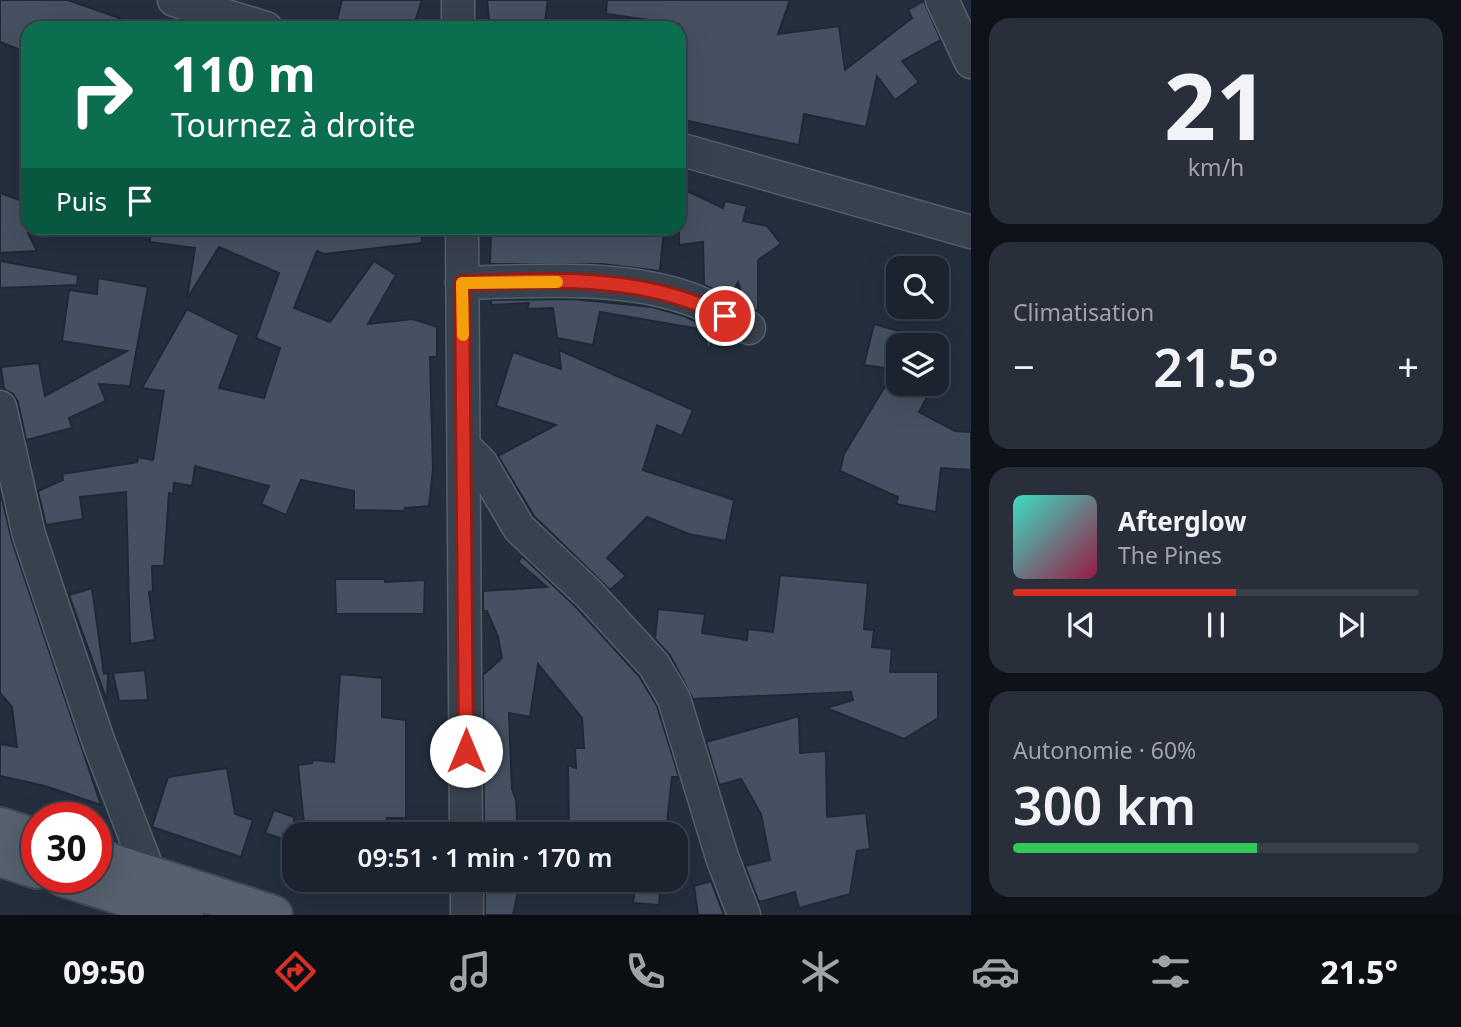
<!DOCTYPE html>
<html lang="fr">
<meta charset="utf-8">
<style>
body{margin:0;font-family:"Noto Sans",sans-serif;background:#282f3a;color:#f1f3f6;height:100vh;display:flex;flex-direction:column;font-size:26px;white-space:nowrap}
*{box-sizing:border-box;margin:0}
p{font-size:23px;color:#a0a4aa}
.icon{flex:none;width:38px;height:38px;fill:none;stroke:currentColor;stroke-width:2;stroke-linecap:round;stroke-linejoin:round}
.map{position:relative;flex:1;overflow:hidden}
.side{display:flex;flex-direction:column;gap:18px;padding:18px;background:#0f1319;width:490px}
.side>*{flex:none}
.guide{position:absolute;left:21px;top:21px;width:665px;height:214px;border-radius:21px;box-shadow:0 7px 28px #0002,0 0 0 2px #39404a;background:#0b6e4f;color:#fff;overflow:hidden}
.fabs{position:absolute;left:886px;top:256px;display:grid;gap:14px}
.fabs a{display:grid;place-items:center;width:63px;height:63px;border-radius:14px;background:#1b232e;box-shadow:0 7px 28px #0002,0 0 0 2px #39404a;font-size:35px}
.speed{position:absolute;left:21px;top:802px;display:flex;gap:14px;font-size:35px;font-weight:700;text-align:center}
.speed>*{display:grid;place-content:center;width:91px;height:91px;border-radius:50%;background:#1b232e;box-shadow:0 7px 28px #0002,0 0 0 2px #39404a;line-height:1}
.speed .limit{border:10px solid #d22;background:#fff;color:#111}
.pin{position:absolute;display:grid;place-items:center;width:60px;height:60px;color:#fff;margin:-30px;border:4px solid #fff;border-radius:50%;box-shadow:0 2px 7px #0007}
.me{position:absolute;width:77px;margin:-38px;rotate:0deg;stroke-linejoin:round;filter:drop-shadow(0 0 5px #0008)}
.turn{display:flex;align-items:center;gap:24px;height:147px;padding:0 35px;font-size:32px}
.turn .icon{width:91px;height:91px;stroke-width:2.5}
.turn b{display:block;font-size:49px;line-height:60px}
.then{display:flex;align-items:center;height:66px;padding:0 35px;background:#0003;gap:14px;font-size:26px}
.big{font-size:52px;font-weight:600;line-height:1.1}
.side .widget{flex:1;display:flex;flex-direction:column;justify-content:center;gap:10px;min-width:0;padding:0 24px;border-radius:21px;background:#282f3a}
.side .dial{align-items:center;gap:0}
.dial b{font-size:91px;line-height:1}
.song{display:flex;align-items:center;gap:21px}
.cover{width:84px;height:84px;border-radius:10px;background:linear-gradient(135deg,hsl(170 70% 55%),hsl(340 70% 35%))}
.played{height:7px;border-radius:4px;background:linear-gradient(90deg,#d93025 55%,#39404a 55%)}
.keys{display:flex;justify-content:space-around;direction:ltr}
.heat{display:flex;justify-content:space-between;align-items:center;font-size:38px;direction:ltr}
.charge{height:10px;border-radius:5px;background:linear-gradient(90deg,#34c759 60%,#39404a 0)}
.trip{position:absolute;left:282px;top:822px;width:406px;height:70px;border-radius:21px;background:#1b232e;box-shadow:0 7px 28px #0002,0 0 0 2px #39404a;font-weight:600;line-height:70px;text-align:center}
.tab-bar{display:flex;height:112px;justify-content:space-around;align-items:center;background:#0b0e12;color:#a0a4aa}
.tab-bar .icon{width:49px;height:49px}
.tab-bar .active{color:#d93025}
.tab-bar b{font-size:32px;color:#f1f3f6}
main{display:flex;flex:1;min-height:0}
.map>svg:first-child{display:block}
</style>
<main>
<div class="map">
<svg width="971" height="915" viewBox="0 0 971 915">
<rect width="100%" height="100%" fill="#242f3e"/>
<g fill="#455162" stroke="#1f2835" stroke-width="2">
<polygon points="0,0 68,0 122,19 119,28 86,28 62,21 60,28 28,28 28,53 0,42"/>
<polygon points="342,0 422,0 413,28 335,28"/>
<polygon points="487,0 548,0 544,28 490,28"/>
<polygon points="607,0 790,0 778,34 839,26 845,70 912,18 908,10 924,1 941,40 902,61 919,82 895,100 877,76 866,127 804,114 799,145 679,119 679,24 606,14"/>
<polygon points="679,187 723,208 725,201 747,206 743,221 767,226 781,244 758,260 758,312 745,305 738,282 731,297 704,285 703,242 679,245"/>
<polygon points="0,193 28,203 28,233 37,251 0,253"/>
<polygon points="151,228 421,228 422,243 324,254 317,251 294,308 330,322 374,261 396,275 368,324 413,319 437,327 437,357 430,357 433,469 429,506 405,508 404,511 354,510 354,491 301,480 286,515 261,504 269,486 195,466 192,486 174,483 173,494 169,493 164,566 152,566 153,591 149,592 155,640 130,644 126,492 80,497 83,519 46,525 38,491 63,480 62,474 137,462 138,457 153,460 164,391 142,388 187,309 239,335 219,388 264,398 280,348 256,338 279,273 219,247 187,299 195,248 150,242"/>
<polygon points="491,228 664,228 660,271 602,264 490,264"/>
<polygon points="0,261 78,275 77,285 0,288"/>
<polygon points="98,278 148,287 130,386 99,384 106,401 69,418 72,428 26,440 18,402 13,394 4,389 1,367 39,363 45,396 127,351 62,341 69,290 97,294"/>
<polygon points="572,299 652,307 684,316 718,332 707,351 706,330 600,312 593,345 557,338 553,308 527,309 529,303 491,305 491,300"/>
<polygon points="874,324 899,331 892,369 864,365"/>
<polygon points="559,350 693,410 682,436 657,425 643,470 734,500 726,541 689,534 647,517 607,558 626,576 610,590 534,516 498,456 556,425 496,406 513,352 561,369"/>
<polygon points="887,383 909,383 928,395 919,412 955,431 971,432 971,470 941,468 936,512 896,504 898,497 840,471 844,454"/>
<polygon points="0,490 12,541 101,805 45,786 0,776 0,744 17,747 12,707 0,693"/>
<polygon points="522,556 576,607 639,676 657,706 679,777 672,777 667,823 604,824 603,835 569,835 568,765 576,768 575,748 584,748 582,718 538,664 530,717 509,713 512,789 516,800 518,835 484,835 483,675 502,658 498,637 487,611 483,611 483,591 547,587 518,562"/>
<polygon points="780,575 868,583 864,629 874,630 872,647 892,649 890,672 938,672 938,718 904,739 826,708 853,700 851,692 693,699 670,655 655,639 658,609 705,614 702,633 747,640 748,629 773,632"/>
<polygon points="335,579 385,579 385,582 425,580 424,614 336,614"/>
<polygon points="92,588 104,674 108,673 107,701 69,595"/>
<polygon points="145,670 148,700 119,701 113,673"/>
<polygon points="340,674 382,678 382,717 406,720 406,818 387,818 385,835 305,835 298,765 312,763 313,760 334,762"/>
<polygon points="799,716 800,753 826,751 827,817 866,813 870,849 857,851 850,894 799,908 795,892 759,902 745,866 770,860 761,814 741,779 719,785 706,742"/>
<polygon points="227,768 235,814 253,820 241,857 152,827 168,777"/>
<polygon points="274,810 294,817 294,843 265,833"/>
<polygon points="636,880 661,880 659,905 633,903"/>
<polygon points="711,881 724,915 698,915 694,886"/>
<polygon points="485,885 518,891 513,915 485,915"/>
</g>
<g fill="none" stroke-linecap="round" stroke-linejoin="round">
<defs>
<g id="minor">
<polyline points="174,0 266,28"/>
<polyline points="458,0 458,28"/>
<polyline points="942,0 971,62"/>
<polyline points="679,149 971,232"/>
<polyline points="462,228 466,835"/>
<path d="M462,283C531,281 615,275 681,296C705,303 727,316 749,328"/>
<polyline points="0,407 29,535 99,743 150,875"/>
<polyline points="464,446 481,463 519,528 589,594 654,665 674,699 722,857 744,915"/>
<polyline points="467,880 467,915"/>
</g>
<g id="primary">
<polyline points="0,827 37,839"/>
<polyline points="0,857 37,869"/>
<polyline points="96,858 273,915"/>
<polyline points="63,877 184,915"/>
</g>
</defs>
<use href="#minor" stroke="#565f6c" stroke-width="35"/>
<use href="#primary" stroke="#414a57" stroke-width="42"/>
<use href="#minor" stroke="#38414e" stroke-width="32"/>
<use href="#primary" stroke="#56606e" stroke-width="38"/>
</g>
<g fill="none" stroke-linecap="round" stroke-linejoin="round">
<defs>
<path id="route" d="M466,751L462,283C553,280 642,274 725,316"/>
</defs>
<use href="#route" stroke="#8d1f18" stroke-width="18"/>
<use href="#route" stroke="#d93025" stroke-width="12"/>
<polyline stroke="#f59e0b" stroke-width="12" points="463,335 462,283 557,282"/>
</g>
</svg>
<div class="fabs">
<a><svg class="icon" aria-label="search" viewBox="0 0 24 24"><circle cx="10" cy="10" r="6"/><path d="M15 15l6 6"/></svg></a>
<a><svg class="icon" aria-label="layers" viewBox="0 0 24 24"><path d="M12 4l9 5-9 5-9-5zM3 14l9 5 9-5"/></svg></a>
</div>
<div class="speed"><div class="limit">30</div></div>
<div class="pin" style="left:725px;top:316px;background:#d93025"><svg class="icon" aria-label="arrive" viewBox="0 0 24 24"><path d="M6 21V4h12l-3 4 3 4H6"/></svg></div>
<svg class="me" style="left:466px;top:751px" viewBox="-20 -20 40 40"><circle r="19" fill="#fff"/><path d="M0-13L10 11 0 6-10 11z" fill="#d93025"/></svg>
<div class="trip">09:51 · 1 min · 170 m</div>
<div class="guide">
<div class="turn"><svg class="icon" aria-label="right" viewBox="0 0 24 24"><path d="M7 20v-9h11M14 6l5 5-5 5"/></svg><div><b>110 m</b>Tournez à droite</div></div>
<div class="then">Puis<svg class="icon" aria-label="arrive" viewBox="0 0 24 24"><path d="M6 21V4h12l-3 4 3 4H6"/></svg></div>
</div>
</div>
<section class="side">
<div class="widget dial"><b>21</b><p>km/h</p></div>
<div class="widget"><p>Climatisation</p>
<div class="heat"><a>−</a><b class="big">21.5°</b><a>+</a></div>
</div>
<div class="widget">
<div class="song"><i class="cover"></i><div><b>Afterglow</b><p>The Pines</p></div></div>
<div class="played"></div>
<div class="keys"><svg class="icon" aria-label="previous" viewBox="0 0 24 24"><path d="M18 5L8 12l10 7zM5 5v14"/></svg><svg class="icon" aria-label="pause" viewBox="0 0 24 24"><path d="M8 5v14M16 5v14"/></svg><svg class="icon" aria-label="next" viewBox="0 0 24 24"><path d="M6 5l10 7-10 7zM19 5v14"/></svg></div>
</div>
<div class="widget"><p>Autonomie · 60%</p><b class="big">300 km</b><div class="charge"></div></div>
</section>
</main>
<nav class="tab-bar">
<b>09:50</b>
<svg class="icon active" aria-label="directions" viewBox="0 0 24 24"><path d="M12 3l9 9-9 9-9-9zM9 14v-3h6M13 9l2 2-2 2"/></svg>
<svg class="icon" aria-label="music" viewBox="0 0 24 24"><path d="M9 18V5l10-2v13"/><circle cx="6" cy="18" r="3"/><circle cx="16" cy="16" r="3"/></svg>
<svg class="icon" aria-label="phone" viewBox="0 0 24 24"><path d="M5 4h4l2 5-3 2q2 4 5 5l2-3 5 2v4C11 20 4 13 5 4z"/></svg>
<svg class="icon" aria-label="climate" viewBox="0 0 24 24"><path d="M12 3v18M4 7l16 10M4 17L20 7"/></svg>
<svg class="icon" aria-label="car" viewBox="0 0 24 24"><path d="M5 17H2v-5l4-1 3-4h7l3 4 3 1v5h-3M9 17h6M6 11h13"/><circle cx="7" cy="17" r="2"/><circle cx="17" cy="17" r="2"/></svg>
<svg class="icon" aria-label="filters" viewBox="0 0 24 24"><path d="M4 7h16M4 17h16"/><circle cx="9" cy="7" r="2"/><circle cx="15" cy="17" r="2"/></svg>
<b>21.5°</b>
</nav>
